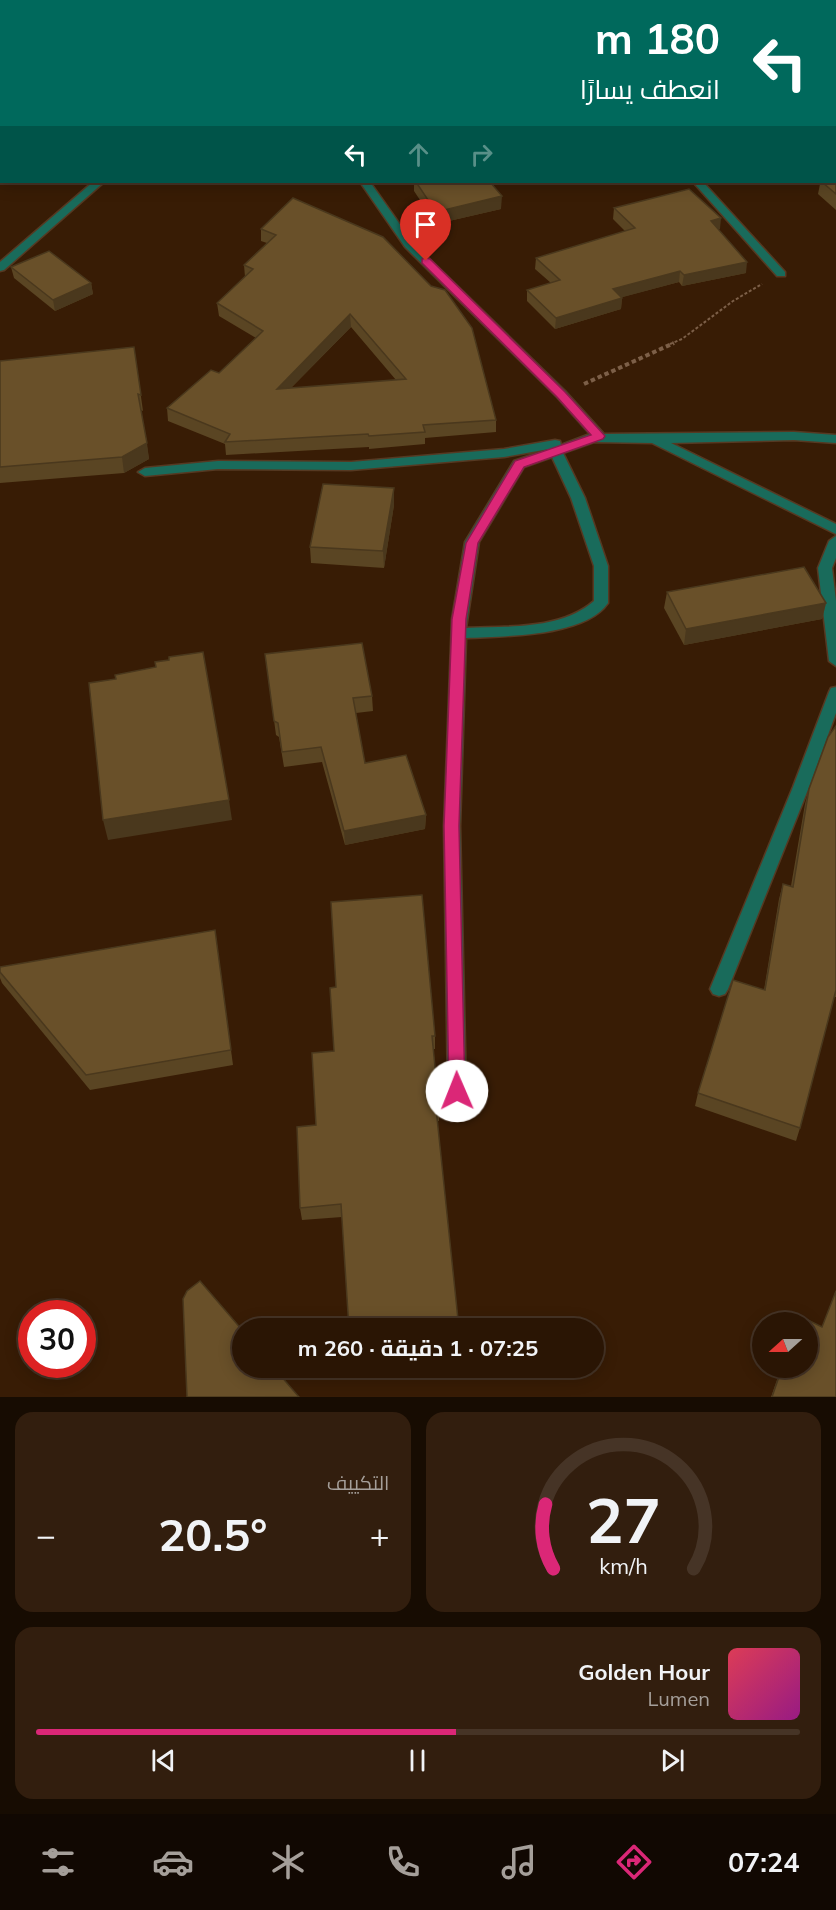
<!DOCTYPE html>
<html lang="ar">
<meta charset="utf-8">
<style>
body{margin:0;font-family:Mulish,Cairo,sans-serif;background:#321e0e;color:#f1f3f6;direction:rtl;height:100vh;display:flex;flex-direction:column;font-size:22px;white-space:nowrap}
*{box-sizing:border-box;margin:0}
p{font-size:20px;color:#a59f9a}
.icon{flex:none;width:33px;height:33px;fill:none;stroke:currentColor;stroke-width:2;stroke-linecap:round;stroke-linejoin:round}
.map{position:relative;height:1397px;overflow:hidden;direction:ltr}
.sheet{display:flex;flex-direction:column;gap:15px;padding:15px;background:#170c02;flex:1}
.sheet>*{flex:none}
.hud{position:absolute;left:0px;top:0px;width:837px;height:183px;box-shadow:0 3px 15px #0003,0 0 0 2px #463426;direction:rtl;background:#00695c;color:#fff;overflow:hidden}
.needle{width:39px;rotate:249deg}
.tools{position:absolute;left:752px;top:1312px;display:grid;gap:12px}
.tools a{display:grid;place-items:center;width:66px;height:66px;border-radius:50%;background:#2a1504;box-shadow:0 3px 15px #0003,0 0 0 2px #463426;font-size:30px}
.speed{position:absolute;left:18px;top:1300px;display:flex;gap:12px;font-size:30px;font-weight:700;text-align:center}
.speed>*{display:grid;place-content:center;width:78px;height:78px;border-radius:50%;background:#2a1504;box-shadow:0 3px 15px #0003,0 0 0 2px #463426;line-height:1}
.speed .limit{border:9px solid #d22;background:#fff;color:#111}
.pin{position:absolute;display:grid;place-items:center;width:51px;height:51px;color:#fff;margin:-62px -26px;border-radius:50% 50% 50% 0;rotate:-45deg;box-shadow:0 0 6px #0007}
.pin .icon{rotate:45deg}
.me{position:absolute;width:66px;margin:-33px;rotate:359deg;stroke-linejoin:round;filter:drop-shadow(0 0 4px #0008)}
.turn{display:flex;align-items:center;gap:21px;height:126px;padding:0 18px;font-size:27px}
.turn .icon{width:78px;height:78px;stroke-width:2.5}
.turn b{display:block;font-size:42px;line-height:51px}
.lanes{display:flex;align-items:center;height:57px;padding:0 18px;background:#0003;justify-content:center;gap:30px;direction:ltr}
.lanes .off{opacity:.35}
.big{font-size:45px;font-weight:700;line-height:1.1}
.sheet .card{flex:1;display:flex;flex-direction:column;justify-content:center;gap:9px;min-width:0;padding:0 21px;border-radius:18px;background:#321e0e}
.sheet .dial{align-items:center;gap:0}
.dial svg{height:156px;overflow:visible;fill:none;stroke:#463426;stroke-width:7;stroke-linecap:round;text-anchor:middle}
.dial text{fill:#f1f3f6;stroke:none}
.song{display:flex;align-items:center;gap:18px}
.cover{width:72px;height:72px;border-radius:9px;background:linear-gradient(135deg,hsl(350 70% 55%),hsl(310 70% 35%))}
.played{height:6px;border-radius:3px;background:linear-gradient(90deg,#db2777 55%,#463426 55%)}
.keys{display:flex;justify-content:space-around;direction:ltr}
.heat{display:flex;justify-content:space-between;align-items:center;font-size:33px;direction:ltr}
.sheet .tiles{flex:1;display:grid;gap:15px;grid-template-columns:1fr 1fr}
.card:last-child{grid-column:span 2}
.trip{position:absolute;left:232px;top:1318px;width:372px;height:60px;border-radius:30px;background:#2a1504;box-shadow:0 3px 15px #0003,0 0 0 2px #463426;font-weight:700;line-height:60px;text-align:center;direction:rtl}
.tab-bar{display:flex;height:96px;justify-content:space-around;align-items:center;background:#110802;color:#a59f9a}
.tab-bar .icon{width:42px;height:42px}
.tab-bar .selected{color:#db2777}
.tab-bar b{font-size:27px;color:#f1f3f6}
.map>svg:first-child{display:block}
</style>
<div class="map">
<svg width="836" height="1397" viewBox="0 0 836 1397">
<rect width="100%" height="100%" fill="#381c05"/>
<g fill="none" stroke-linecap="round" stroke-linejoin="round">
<defs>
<g id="service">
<polygon points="123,0 135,0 122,2"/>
<polygon points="0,136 2,136 0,144"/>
</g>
<g id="minor">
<polygon points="436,0 446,0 435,2"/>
<polygon points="510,0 520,0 520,2 511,2"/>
<polygon points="747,0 757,0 746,2"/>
<polygon points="93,182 104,182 4,270 0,271 0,262"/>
<path d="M360,182H370L413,243L565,391L604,434L794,432L836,435V443L794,440L671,443L836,524V534L652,443L594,442L563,453L585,498L608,566V603C585,637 504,636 466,638L460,826L466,1091L463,1097L457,1099L451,1097L448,1091L444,826L452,619L465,542L514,461L549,449L504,457L351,470L218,469L145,476L138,472L145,468L218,461L351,462L504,449L555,440L560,441L561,445L590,434L557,397L405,247ZM552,457L571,498L594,566V601C561,630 508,626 466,628L479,542L524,467Z"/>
<polygon points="693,182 703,182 785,272 785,276 777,276"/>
<polygon points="836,536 836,558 832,568 836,601 836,666 829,661 818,568 829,541"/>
<polygon points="836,687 836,713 809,787 728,989 725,994 719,996 713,994 710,989 793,787 829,692 831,688"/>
</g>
</defs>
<use href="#service" stroke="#563922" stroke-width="3"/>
<use href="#minor" stroke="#563922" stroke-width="3"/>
<polyline stroke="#7c5f48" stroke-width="2" stroke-dasharray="3 2" stroke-linecap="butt" points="670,344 682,339 733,301 762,284"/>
<polyline stroke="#7c5f48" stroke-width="4" stroke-dasharray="4.5 3" stroke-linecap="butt" points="584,384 674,343"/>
<use href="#service" fill="#196b5b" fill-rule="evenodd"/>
<use href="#minor" fill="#196b5b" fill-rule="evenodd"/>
</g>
<g fill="#5a4523" fill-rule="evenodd">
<polygon points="562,0 678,0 680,2 564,2"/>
<polygon points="836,45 836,210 818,194 820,184 817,182 836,182"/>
<polygon points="414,182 508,182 493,184 501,209 436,224 414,191"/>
<path d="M293,198L496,420V432L425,438V444L369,449V447L226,455L225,444L168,421L167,408L219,373L256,338L219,316L217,303L245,277L244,265L267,243L261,241V229ZM351,327L396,380L291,388Z"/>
<polygon points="614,208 720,229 718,229 746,273 682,286 679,282 622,297 621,309 555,329 527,301 527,290 551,283 535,269 536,258 625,231 613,219"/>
<polygon points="11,267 91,283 93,294 55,311 14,278"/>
<polygon points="134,347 143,411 141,410 149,459 124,473 0,483 0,361"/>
<polygon points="394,488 394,505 384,568 311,563 310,547"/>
<polygon points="667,592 826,603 822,619 684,645 664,608"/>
<polygon points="265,654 372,696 373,711 356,713 365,763 426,815 425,829 345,845 322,762 284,767 279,737 276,735"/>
<polygon points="836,726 836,997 834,997 800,1128 796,1141 695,1106 698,1093 764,990 779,899 783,884 791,886 805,804 809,789"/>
<polygon points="215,930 233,1065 90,1090 2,983 0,978 0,967"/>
<polygon points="435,1036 435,1049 433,1049 439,1108 439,1121 437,1121 342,1217 302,1220 300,1208 316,1125 334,1051"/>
<polygon points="836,1290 836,1397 771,1397 781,1368 807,1368"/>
</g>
<g fill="#4a381d">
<rect x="498" y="0" width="16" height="2"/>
<polygon points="522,0 540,0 522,2"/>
<polygon points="484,182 508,182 484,186"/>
<polygon points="502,196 501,209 436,224 436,212"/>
<polygon points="721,218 720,229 709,232 711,221"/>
<polygon points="747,262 746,273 682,286 684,275"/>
<polygon points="680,271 679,282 612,300 613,289"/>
<polygon points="91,283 93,294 55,311 53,300"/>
<polygon points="622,298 621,309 555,329 556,318"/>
<polygon points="350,314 351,327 278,401 277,389"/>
<polygon points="147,443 149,459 124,473 122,457"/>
<polygon points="394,488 394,505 384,568 383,551"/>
<polygon points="826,603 822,619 684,645 686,629"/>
<polygon points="229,800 232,820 108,840 103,820"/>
<polygon points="426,815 425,829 345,845 344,831"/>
</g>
<g fill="#695029" stroke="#4a381d" stroke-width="1.5" fill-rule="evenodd">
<polygon points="477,0 503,0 504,2 477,2"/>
<polygon points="578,0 678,0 680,2 581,2"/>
<polygon points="762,0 836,0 836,17 836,2 761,2"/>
<polygon points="836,45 836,194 822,182 836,182"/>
<polygon points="416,182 490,182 502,196 436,212"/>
<polygon points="689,189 721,218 711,221 747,262 684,275 680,271 613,289 622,298 556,318 527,290 560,280 536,258 635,228 614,208"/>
<path d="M293,198L383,237L431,286L445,290L472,328L496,420L423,425L425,432L369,436L368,434L225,442L230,434L167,408L211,370L219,373L263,331L217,303L253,269L244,265L276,235L261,229ZM350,314L406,379L277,389Z"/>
<polygon points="49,251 91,283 53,300 11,267"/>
<polygon points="134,347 141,395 138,394 147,443 122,457 0,467 0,361"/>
<polygon points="323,484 394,488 383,551 310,547"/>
<polygon points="804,567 826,603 686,629 667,592"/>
<polygon points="362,643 372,696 353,698 365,763 406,755 426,815 344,831 321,747 282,752 278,723 274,721 265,654"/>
<polygon points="203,652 229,800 103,820 89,683 116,679 115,675 156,667 155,662 169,660 169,657"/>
<polygon points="836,726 836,990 800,1128 698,1093 733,980 765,990 783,884 793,887 809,789 828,737"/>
<polygon points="422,895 435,1036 432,1036 439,1108 436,1108 459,1329 349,1329 341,1204 300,1208 297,1127 316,1125 312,1053 334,1051 330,988 336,987 331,902"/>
<polygon points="215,930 231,1050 86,1075 0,972 0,967"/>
<polygon points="200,1281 243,1331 243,1368 274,1368 299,1397 187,1397 183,1299 187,1291"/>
<polygon points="836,1291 836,1397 772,1397 782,1368 807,1368 807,1323 798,1323 800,1316 822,1327"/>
</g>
<polygon fill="#db2777" stroke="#8e194d" stroke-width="1.5" points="426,258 430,259 565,392 605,436 603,439 524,467 478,543 466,619 459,826 465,1091 463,1097 457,1099 451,1097 449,1091 444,826 452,619 466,543 515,461 591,435 557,397 422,263 422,259"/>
</svg>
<div class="tools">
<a><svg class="needle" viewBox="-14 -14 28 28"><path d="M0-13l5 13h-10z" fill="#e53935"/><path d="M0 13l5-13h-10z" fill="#a59f9a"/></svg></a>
</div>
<div class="speed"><div class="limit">30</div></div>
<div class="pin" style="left:426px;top:261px;background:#d93025"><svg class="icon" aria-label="arrive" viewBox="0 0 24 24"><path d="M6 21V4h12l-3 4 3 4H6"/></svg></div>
<svg class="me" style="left:457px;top:1091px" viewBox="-20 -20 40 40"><circle r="19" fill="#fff"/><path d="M0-13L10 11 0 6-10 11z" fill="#db2777"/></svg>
<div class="trip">07:25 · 1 دقيقة · 260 m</div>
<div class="hud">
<div class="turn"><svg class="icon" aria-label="left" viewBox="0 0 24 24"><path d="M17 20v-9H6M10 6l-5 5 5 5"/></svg><div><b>180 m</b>انعطف يسارًا</div></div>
<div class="lanes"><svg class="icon" aria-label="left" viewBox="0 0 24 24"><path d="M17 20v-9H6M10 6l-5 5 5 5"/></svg><svg class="icon off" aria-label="ahead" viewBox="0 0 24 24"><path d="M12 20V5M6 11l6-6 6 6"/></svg><svg class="icon off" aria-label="right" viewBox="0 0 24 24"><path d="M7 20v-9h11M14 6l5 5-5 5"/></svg></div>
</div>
</div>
<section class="sheet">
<div class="tiles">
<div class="card dial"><svg viewBox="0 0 100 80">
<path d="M14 69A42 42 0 1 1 86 69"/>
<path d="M14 69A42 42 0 0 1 10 36" stroke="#db2777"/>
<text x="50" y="56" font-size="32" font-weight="700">27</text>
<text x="50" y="72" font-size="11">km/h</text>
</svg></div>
<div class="card"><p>التكييف</p>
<div class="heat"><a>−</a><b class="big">20.5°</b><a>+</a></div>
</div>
<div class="card">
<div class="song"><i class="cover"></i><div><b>Golden Hour</b><p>Lumen</p></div></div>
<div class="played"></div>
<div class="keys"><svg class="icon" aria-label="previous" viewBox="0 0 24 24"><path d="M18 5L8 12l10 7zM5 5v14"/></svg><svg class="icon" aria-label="pause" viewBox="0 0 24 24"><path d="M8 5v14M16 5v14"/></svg><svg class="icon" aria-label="next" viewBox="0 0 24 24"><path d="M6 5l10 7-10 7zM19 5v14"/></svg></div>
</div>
</div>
</section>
<nav class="tab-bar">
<b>07:24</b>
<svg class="icon selected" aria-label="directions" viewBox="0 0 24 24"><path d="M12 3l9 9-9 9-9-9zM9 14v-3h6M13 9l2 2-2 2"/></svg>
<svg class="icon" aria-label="music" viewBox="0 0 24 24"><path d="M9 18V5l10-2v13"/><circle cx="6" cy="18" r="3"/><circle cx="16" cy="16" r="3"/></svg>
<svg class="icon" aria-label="phone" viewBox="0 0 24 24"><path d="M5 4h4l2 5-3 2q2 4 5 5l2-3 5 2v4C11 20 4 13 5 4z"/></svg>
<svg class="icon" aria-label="climate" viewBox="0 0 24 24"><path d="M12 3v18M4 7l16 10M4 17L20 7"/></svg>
<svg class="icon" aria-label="car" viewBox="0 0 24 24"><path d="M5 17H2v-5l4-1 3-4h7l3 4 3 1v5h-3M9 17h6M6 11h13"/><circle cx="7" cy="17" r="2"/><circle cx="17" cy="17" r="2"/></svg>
<svg class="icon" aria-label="filters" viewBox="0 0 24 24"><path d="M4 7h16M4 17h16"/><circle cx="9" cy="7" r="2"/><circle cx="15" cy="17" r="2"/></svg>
</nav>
